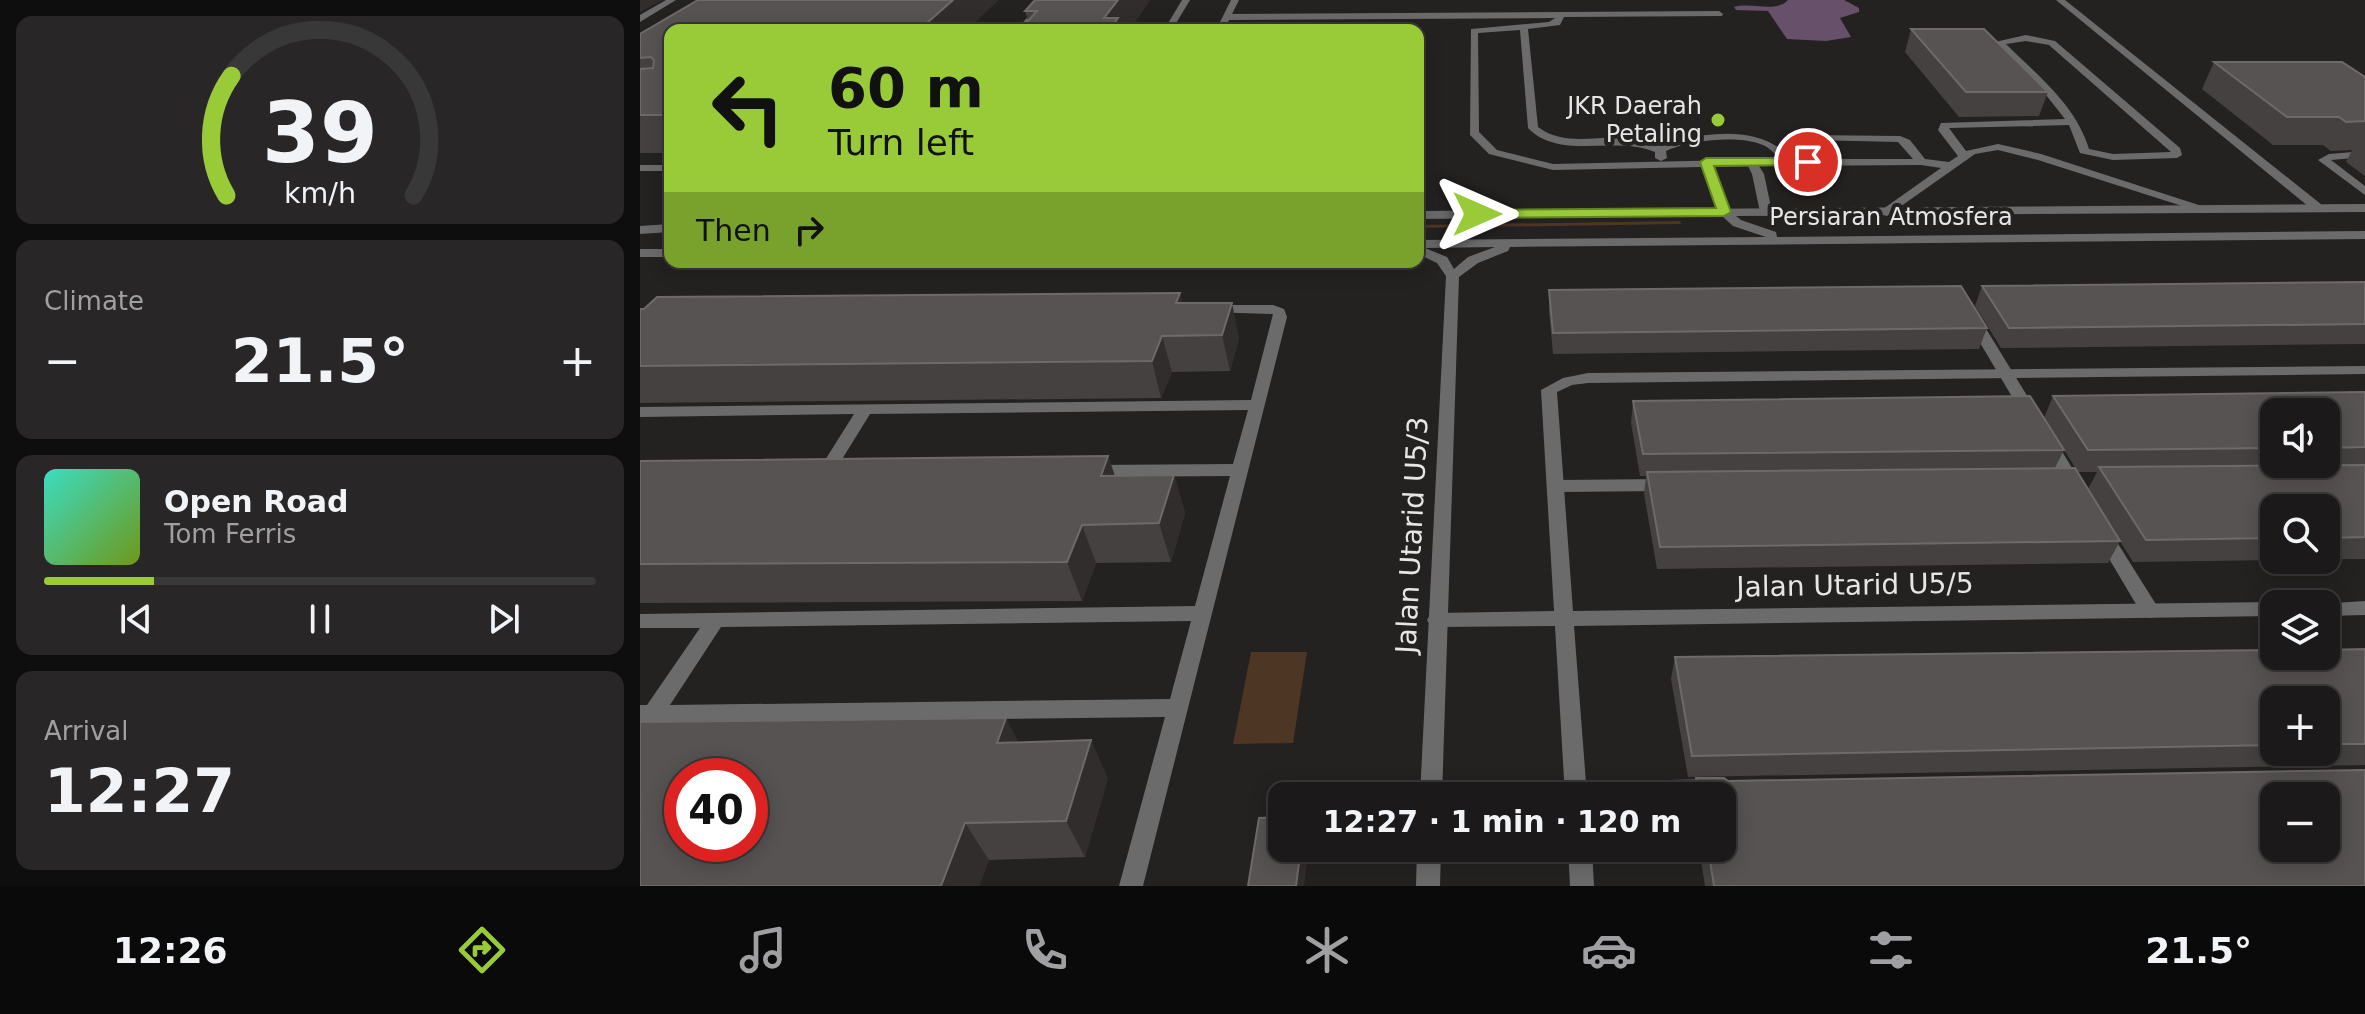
<!DOCTYPE html>
<meta charset="utf-8">
<style>
body{margin:0;font-family:"DejaVu Sans",sans-serif;background:#282626;color:#f1f3f6;height:100vh;display:flex;flex-direction:column;font-size:30px;white-space:nowrap}
*{box-sizing:border-box;margin:0}
p{font-size:26px;color:#a0a0a2}
.icon{flex:none;width:44px;height:44px;fill:none;stroke:currentColor;stroke-width:2;stroke-linecap:round;stroke-linejoin:round}
.map{position:relative;flex:1;overflow:hidden}
.sheet{display:flex;flex-direction:column;gap:16px;padding:16px;background:#0f0e0e;width:640px}
.sheet>*{flex:none}
.top-card{position:absolute;left:24px;top:24px;width:760px;height:244px;border-radius:16px;box-shadow:0 4px 20px #0003,0 0 0 2px #393838;background:#98cb37;color:#111;overflow:hidden}
.buttons{position:absolute;left:1620px;top:398px;display:grid;gap:16px}
.buttons a{display:grid;place-items:center;width:80px;height:80px;border-radius:16px;background:#1b1919;box-shadow:0 4px 20px #0003,0 0 0 2px #393838;font-size:40px}
.speed{position:absolute;left:24px;top:758px;display:flex;gap:16px;font-size:40px;font-weight:700;text-align:center}
.speed>*{display:grid;place-content:center;width:104px;height:104px;border-radius:50%;background:#1b1919;box-shadow:0 4px 20px #0003,0 0 0 2px #393838;line-height:1}
.speed .limit{border:12px solid #d22;background:#fff;color:#111}
.pin{position:absolute;display:grid;place-items:center;width:68px;height:68px;color:#fff;margin:-34px;border:4px solid #fff;border-radius:50%;box-shadow:0 2px 8px #0007}
.me{position:absolute;width:88px;margin:-44px;rotate:90deg;stroke-linejoin:round;filter:drop-shadow(0 0 6px #0008)}
.turn{display:flex;align-items:center;gap:28px;height:168px;padding:0 32px;font-size:36px}
.turn .icon{width:104px;height:104px;stroke-width:2.5}
.turn b{display:block;font-size:56px;line-height:68px}
.then{display:flex;align-items:center;height:76px;padding:0 32px;background:#0003;gap:16px;font-size:30px}
.big{font-size:60px;font-weight:600;line-height:1.1}
.sheet .card{flex:1;display:flex;flex-direction:column;justify-content:center;gap:12px;min-width:0;padding:0 28px;border-radius:16px;background:#282626}
.sheet .dial{align-items:center;gap:0}
.dial svg{height:208px;overflow:visible;fill:none;stroke:#393838;stroke-width:7;stroke-linecap:round;text-anchor:middle}
.dial text{fill:#f1f3f6;stroke:none}
.song{display:flex;align-items:center;gap:24px}
.cover{width:96px;height:96px;border-radius:12px;background:linear-gradient(135deg,hsl(170 70% 55%),hsl(80 70% 35%))}
.played{height:8px;border-radius:4px;background:linear-gradient(90deg,#98cb37 20%,#393838 20%)}
.keys{display:flex;justify-content:space-around;direction:ltr}
.heat{display:flex;justify-content:space-between;align-items:center;font-size:44px;direction:ltr}
.trip{position:absolute;left:628px;top:782px;width:468px;height:80px;border-radius:16px;background:#1b1919;box-shadow:0 4px 20px #0003,0 0 0 2px #393838;font-weight:600;line-height:80px;text-align:center}
.menu{display:flex;height:128px;justify-content:space-around;align-items:center;background:#0b0a0a;color:#a0a0a2}
.menu .icon{width:56px;height:56px}
.menu .selected{color:#98cb37}
.menu b{font-size:36px;color:#f1f3f6}
main{display:flex;flex:1;min-height:0}
.map>svg:first-child{display:block}
</style>
<main>
<section class="sheet">
<div class="card dial"><svg viewBox="0 0 100 80">
<path d="M14 69A42 42 0 1 1 86 69"/>
<path d="M14 69A42 42 0 0 1 16 23" stroke="#98cb37"/>
<text x="50" y="56" font-size="32" font-weight="700">39</text>
<text x="50" y="72" font-size="11">km/h</text>
</svg></div>
<div class="card"><p>Climate</p>
<div class="heat"><a>−</a><b class="big">21.5°</b><a>+</a></div>
</div>
<div class="card">
<div class="song"><i class="cover"></i><div><b>Open Road</b><p>Tom Ferris</p></div></div>
<div class="played"></div>
<div class="keys"><svg class="icon" aria-label="previous" viewBox="0 0 24 24"><path d="M18 5L8 12l10 7zM5 5v14"/></svg><svg class="icon" aria-label="pause" viewBox="0 0 24 24"><path d="M8 5v14M16 5v14"/></svg><svg class="icon" aria-label="next" viewBox="0 0 24 24"><path d="M6 5l10 7-10 7zM19 5v14"/></svg></div>
</div>
<div class="card"><p>Arrival</p><b class="big">12:27</b></div>
</section>
<div class="map">
<svg width="1725" height="886" viewBox="0 0 1725 886">
<rect width="100%" height="100%" fill="#242121"/>
<g fill="#4e3625">
<polygon points="1040,221 1041,224 778,228 778,225"/>
<polygon points="611,652 667,652 653,743 593,744"/>
</g>
<path fill="#66506a" d="M1148,0H1204L1219,8V12L1200,18L1211,37L1186,41L1147,39L1128,11L1096,10L1094,7C1110,2 1137,13 1148,0Z"/>
<g fill="none" stroke-linecap="round" stroke-linejoin="round">
<g fill="#6c6b6b" fill-rule="evenodd">
<polygon points="26,0 36,0 0,22 0,15"/>
<polygon points="403,0 411,0 385,30 376,30"/>
<polygon points="542,0 550,0 532,30 524,30"/>
<path d="M1079,11L1083,14L1082,16L924,17L920,25L888,29L898,127C924,147 958,135 988,138C999,139 1009,145 1018,145C1025,146 1035,140 1042,139C1080,131 1124,128 1152,159H1162L1158,144L1161,136L1165,135L1260,136L1270,140L1285,159L1309,162L1318,156L1298,130L1301,123L1425,119L1406,95L1355,42L1386,35L1415,41L1540,148L1542,155L1537,158L1473,160L1440,153L1429,125L1309,128L1326,151L1358,144L1401,154L1571,209L1565,213L1561,212L1398,160L1358,150L1335,154L1247,216L1243,215V209L1301,168L1281,165L1119,166L1124,174L1132,212L1126,216L1120,212L1112,174L1108,166L1073,167L1090,212L1084,216L1078,212L1062,167L913,170L849,154L830,135L831,29L909,22L915,18L587,20L583,17L587,14ZM880,30L888,128C920,161 975,135 1015,152V158L1021,161L1027,158L1026,151C1048,141 1096,135 1120,144C1128,146 1134,153 1140,159L913,164L857,150L839,132L838,33ZM1386,41L1409,45L1531,152L1473,154L1449,149C1436,105 1397,75 1366,44ZM1172,140L1258,142L1273,159H1173L1168,144Z"/>
<polygon points="1725,151 1725,157 1691,160 1725,186 1725,195 1678,160 1689,154"/>
<rect x="0" y="165" width="30" height="6"/>
<path d="M571,305H633L644,309L647,317L503,886H479L525,717L0,723V705H7L60,628H0V614L555,606L590,476L453,477L445,471L453,465L593,464L608,410L230,414L191,477L185,479L177,473L214,414L0,417V407L611,400L633,314L566,312V306ZM551,621L530,699L30,705L81,627Z"/>
<polygon points="1333,315 1340,319 1397,412 1394,415 1384,415 1381,412 1326,319"/>
<polygon points="1408,437 1414,438 1441,483 1443,487 1441,491 1429,491 1400,442"/>
<polygon points="1024,479 1032,485 1024,491 918,492 910,486 918,480"/>
<polygon points="1464,529 1470,531 1517,606 1519,611 1517,616 1510,618 1503,616 1455,535 1458,531"/>
<polygon points="1074,779 1082,782 1085,789 1082,796 927,796 925,792 928,785 936,782"/>
</g>
<g fill="#6c6b6b" fill-rule="evenodd">
<polygon points="591,0 599,0 584,30 576,30"/>
<polygon points="1416,0 1425,0 1682,205 1682,211 1674,211"/>
<polygon points="1725,366 1725,374 948,383 932,385 917,392 933,611 1634,602 1641,604 1634,604 1634,616 934,626 947,796 925,796 915,626 797,627 790,625 787,620 790,615 797,613 914,611 901,390 923,378 948,373"/>
<polygon points="1725,601 1725,615 1686,616 1686,604 1679,604"/>
<polygon points="928,848 952,848 954,886 930,886"/>
</g>
<g fill="#6c6b6b" fill-rule="evenodd">
<path d="M1725,204V212L1096,216L1101,220L1136,232L1137,237L1725,231V239L870,247L868,251L838,263L819,277L802,796H780L806,276L797,263L778,254V240L1126,237L1093,226L1082,216L778,219V211ZM855,247L828,257L814,269L807,257L785,248Z"/>
<polygon points="30,224 30,232 0,234 0,226"/>
<rect x="0" y="249" width="30" height="8"/>
<polygon points="777,848 801,848 800,886 776,886"/>
</g>
</g>
<g fill="#444140" fill-rule="evenodd">
<polygon points="58,0 358,0 327,30 30,30 30,153 0,153 0,34"/>
<polygon points="395,0 510,0 489,30 388,21 385,11"/>
<polygon points="1271,29 1408,92 1399,116 1319,117 1265,52"/>
<polygon points="1574,62 1725,77 1725,176 1706,162 1712,150 1691,151 1683,145 1633,145 1562,89"/>
<polygon points="1725,282 1725,344 1361,348 1335,306 1342,286"/>
<polygon points="909,290 1347,328 1339,349 913,354 909,311"/>
<polygon points="540,293 542,303 599,338 590,371 532,372 521,398 0,403 0,309"/>
<path d="M1725,392V559H1686V508H1634V560H1640L1493,562L1480,541L1468,563L1017,569L1004,494L1006,476H1000L991,423L993,401L1424,450L1415,468L1448,489L1457,472H1438L1404,418L1413,396ZM1634,412H1686V464H1634Z"/>
<polygon points="468,456 475,476 534,475 545,513 531,562 456,563 442,601 0,603 0,461"/>
<path d="M1725,649V765L1048,777L1031,679L1035,657ZM1634,700H1686V752H1634Z"/>
<polygon points="379,742 468,778 445,857 349,860 339,886 0,886"/>
<polygon points="1056,778 1088,781 1725,886 1065,886 1059,848 1082,848 1082,796 1052,796"/>
</g>
<g fill="#302d2c">
<polygon points="0,0 23,0 0,12"/>
<polygon points="313,0 358,0 327,30 279,30"/>
<polygon points="478,0 510,0 489,30 467,30 464,18"/>
<polygon points="540,293 548,329 536,303"/>
<polygon points="592,303 599,338 590,371 582,335"/>
<polygon points="522,336 532,372 521,398 512,361"/>
<polygon points="468,456 481,494 461,476"/>
<polygon points="534,475 545,513 531,562 519,523"/>
<polygon points="442,525 456,563 442,601 427,562"/>
<polygon points="366,718 386,756 357,743"/>
<polygon points="451,740 468,778 445,857 426,821"/>
<polygon points="325,823 349,860 339,886 301,886"/>
<polygon points="661,848 669,848 664,886 656,886"/>
</g>
<g fill="#565352" stroke="#6d6a69" stroke-width="2" fill-rule="evenodd">
<polygon points="58,0 313,0 279,30 30,30 30,115 0,115 0,69 13,68 14,60 11,57 0,58 0,34"/>
<polygon points="395,0 478,0 464,18 478,18 469,30 380,30 397,11 385,11"/>
<polygon points="1271,29 1344,29 1408,92 1326,92"/>
<polygon points="1574,62 1702,62 1725,77 1725,121 1706,122 1699,117 1647,117"/>
<polygon points="1725,282 1725,324 1369,328 1342,286"/>
<polygon points="1321,286 1347,328 913,333 909,290"/>
<polygon points="540,293 536,303 592,303 582,335 522,336 512,361 0,366 0,309 4,309 17,297"/>
<polygon points="1725,392 1725,447 1686,448 1686,412 1634,412 1634,448 1448,450 1413,396"/>
<polygon points="1390,396 1424,450 1003,454 993,401"/>
<polygon points="468,456 461,476 534,475 519,523 442,525 427,562 0,564 0,461"/>
<polygon points="1725,465 1725,537 1686,538 1686,508 1634,508 1634,538 1506,540 1459,467"/>
<polygon points="1435,468 1480,541 1020,547 1007,472"/>
<polygon points="1725,649 1725,744 1686,744 1686,700 1634,700 1634,745 1052,756 1035,657 1634,650 1634,656 1686,656 1686,650"/>
<path d="M366,718L357,743L451,740L426,821L325,823L301,886H0V722ZM42,776H110V844H42Z"/>
<path d="M1725,770V886H1074L1068,848H1082V796H1059L1056,778H1084L1088,781ZM1634,796H1686V848H1634Z"/>
<polygon points="642,817 642,848 661,848 656,886 608,886 619,818"/>
</g>
<polygon fill="#98cb37" stroke="#638424" stroke-width="2" points="1066,158 1168,158 1175,162 1168,165 1074,166 1091,212 1084,216 837,218 830,214 837,210 1076,208 1060,162"/>
<circle fill="#98cb37" stroke="#242121" stroke-width="3" cx="1078" cy="120" r="8"/>
<g text-anchor="middle" dominant-baseline="central" stroke-width="8" stroke-linejoin="round" paint-order="stroke">
<g font-size="24" fill="#e8e5e6" stroke="#242121" text-anchor="end">
<text x="1062" y="106">JKR Daerah<tspan x="1062" dy="28">Petaling</tspan></text>
</g>
<g font-size="24" fill="#e8e5e6" stroke="#242121">
<text x="1251" y="217">Persiaran Atmosfera</text>
</g>
<g font-size="28" fill="#e8e5e6" stroke="#242121">
<text transform="translate(772 535) rotate(-87)">Jalan Utarid U5/3</text>
<text transform="translate(1215 585) rotate(-1)">Jalan Utarid U5/5</text>
</g>
</g>
</svg>
<div class="buttons">
<a><svg class="icon" aria-label="sound" viewBox="0 0 24 24"><path d="M4 9h4l5-4v14l-5-4H4zM17 9q2 3 0 6"/></svg></a>
<a><svg class="icon" aria-label="search" viewBox="0 0 24 24"><circle cx="10" cy="10" r="6"/><path d="M15 15l6 6"/></svg></a>
<a><svg class="icon" aria-label="layers" viewBox="0 0 24 24"><path d="M12 4l9 5-9 5-9-5zM3 14l9 5 9-5"/></svg></a>
<a>+</a>
<a>−</a>
</div>
<div class="speed"><div class="limit">40</div></div>
<div class="pin" style="left:1168px;top:162px;background:#d93025"><svg class="icon" aria-label="arrive" viewBox="0 0 24 24"><path d="M6 21V4h12l-3 4 3 4H6"/></svg></div>
<svg class="me" style="left:837px;top:214px" viewBox="-20 -20 40 40"><path d="M0-17L14 15 0 8-14 15z" fill="#98cb37" stroke="#fff" stroke-width="4"/></svg>
<div class="trip">12:27 · 1 min · 120 m</div>
<div class="top-card">
<div class="turn"><svg class="icon" aria-label="left" viewBox="0 0 24 24"><path d="M17 20v-9H6M10 6l-5 5 5 5"/></svg><div><b>60 m</b>Turn left</div></div>
<div class="then">Then<svg class="icon" aria-label="right" viewBox="0 0 24 24"><path d="M7 20v-9h11M14 6l5 5-5 5"/></svg></div>
</div>
</div>
</main>
<nav class="menu">
<b>12:26</b>
<svg class="icon selected" aria-label="directions" viewBox="0 0 24 24"><path d="M12 3l9 9-9 9-9-9zM9 14v-3h6M13 9l2 2-2 2"/></svg>
<svg class="icon" aria-label="music" viewBox="0 0 24 24"><path d="M9 18V5l10-2v13"/><circle cx="6" cy="18" r="3"/><circle cx="16" cy="16" r="3"/></svg>
<svg class="icon" aria-label="phone" viewBox="0 0 24 24"><path d="M5 4h4l2 5-3 2q2 4 5 5l2-3 5 2v4C11 20 4 13 5 4z"/></svg>
<svg class="icon" aria-label="climate" viewBox="0 0 24 24"><path d="M12 3v18M4 7l16 10M4 17L20 7"/></svg>
<svg class="icon" aria-label="car" viewBox="0 0 24 24"><path d="M5 17H2v-5l4-1 3-4h7l3 4 3 1v5h-3M9 17h6M6 11h13"/><circle cx="7" cy="17" r="2"/><circle cx="17" cy="17" r="2"/></svg>
<svg class="icon" aria-label="filters" viewBox="0 0 24 24"><path d="M4 7h16M4 17h16"/><circle cx="9" cy="7" r="2"/><circle cx="15" cy="17" r="2"/></svg>
<b>21.5°</b>
</nav>
